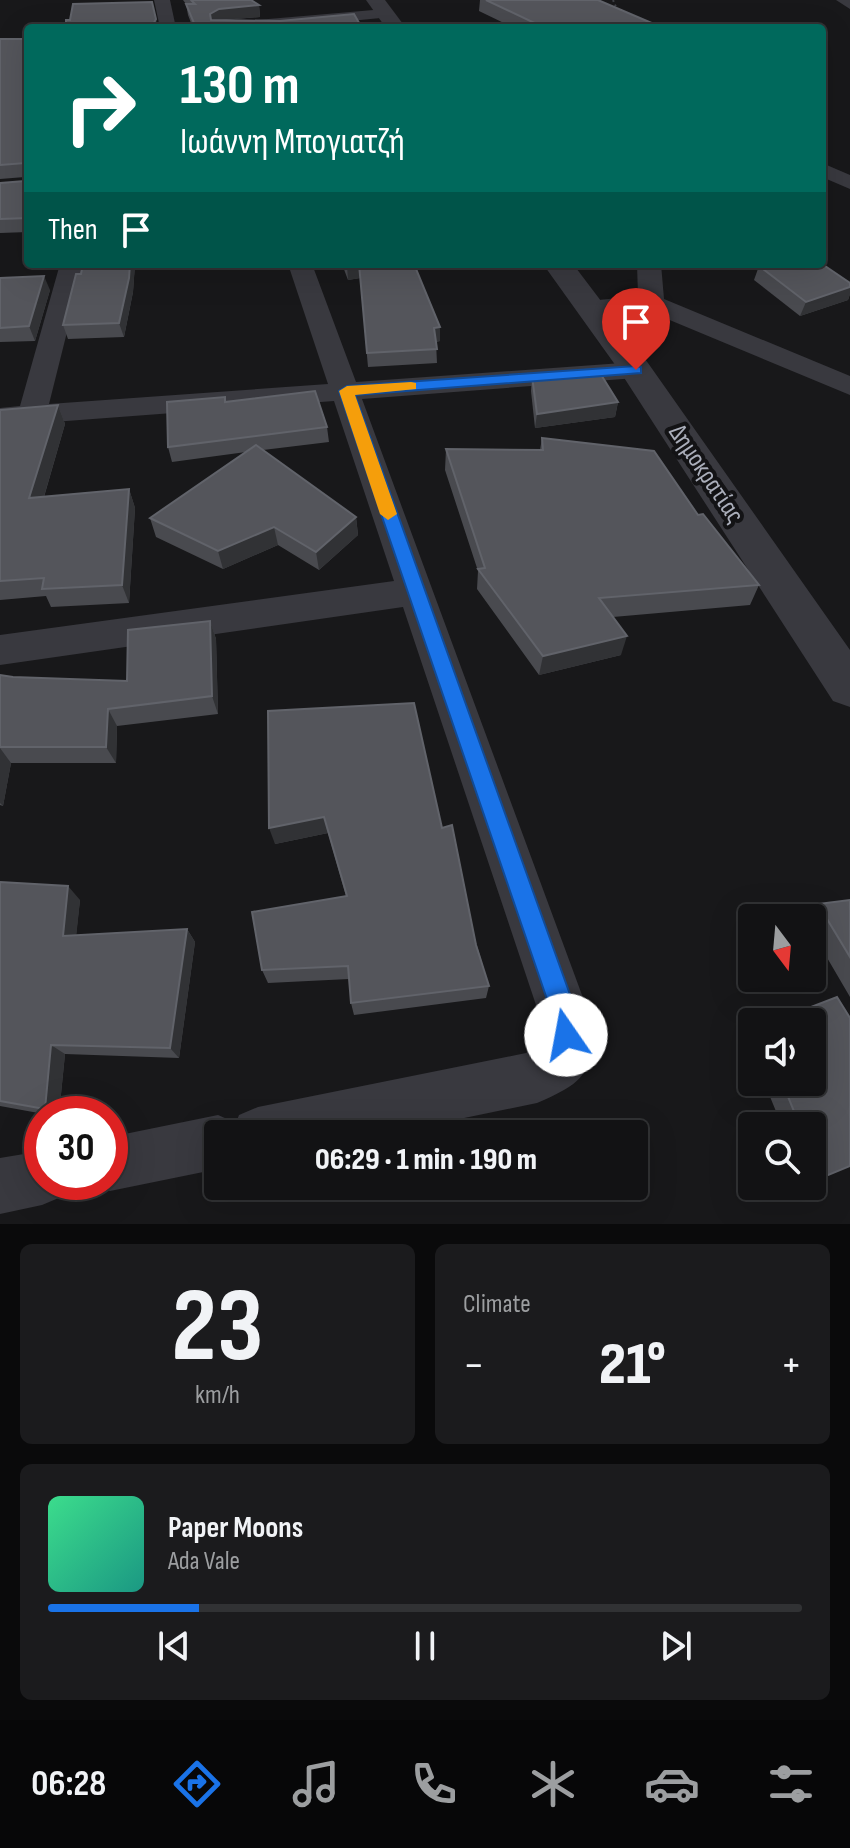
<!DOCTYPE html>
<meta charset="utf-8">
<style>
body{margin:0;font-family:"Sofia Sans Condensed",sans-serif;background:#1b1b1d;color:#f1f3f6;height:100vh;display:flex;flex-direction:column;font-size:30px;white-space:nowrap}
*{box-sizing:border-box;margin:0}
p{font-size:26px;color:#9c9ea0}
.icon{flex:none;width:44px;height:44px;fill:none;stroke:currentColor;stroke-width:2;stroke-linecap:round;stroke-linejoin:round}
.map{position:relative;height:1224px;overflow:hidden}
.drawer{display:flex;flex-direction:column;gap:20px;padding:20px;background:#0a0a0b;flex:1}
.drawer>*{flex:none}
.top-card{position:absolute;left:24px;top:24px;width:802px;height:244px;border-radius:8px;box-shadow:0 8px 32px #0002,0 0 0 2px #313234;background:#00695c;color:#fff;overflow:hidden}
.needle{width:52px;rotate:164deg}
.buttons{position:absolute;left:738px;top:904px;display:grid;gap:16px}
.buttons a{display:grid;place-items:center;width:88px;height:88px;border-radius:8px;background:#121214;box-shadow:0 8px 32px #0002,0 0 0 2px #313234;font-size:40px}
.speed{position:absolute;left:24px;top:1096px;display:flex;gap:16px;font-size:40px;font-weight:700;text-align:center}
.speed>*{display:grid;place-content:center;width:104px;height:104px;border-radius:50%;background:#121214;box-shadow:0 8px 32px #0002,0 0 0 2px #313234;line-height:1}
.speed .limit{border:12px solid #d22;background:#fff;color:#111}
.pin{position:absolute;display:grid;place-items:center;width:68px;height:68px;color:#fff;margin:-82px -34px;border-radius:50% 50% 50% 0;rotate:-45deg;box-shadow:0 0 8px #0007}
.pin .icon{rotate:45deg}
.me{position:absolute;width:88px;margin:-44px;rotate:348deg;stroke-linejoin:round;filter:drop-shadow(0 0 6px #0008)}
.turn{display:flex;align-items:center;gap:28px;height:168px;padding:0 24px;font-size:36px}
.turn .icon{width:104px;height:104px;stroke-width:2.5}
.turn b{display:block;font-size:56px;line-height:68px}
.then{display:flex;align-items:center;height:76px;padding:0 24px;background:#0003;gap:16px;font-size:30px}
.big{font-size:60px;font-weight:800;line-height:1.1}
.drawer .tile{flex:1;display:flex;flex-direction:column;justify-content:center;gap:12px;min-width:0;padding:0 28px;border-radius:12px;background:#1b1b1d}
.drawer .dial{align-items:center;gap:0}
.dial b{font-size:104px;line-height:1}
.song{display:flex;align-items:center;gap:24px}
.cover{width:96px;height:96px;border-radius:12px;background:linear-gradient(135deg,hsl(150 70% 55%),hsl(170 70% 35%))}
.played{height:8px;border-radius:4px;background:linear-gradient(90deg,#1a73e8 20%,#313234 20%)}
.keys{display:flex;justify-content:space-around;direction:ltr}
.heat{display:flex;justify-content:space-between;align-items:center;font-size:44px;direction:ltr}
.drawer .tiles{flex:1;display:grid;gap:20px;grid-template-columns:1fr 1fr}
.tile:last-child{grid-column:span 2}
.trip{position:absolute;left:204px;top:1120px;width:444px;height:80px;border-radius:8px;background:#121214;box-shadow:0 8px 32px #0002,0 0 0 2px #313234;font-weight:800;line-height:80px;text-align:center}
.menu{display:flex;height:128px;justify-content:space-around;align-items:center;background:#070708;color:#9c9ea0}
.menu .icon{width:56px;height:56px}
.menu .active{color:#1a73e8}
.menu b{font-size:36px;color:#f1f3f6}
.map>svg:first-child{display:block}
</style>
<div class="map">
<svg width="850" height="1224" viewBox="0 0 850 1224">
<rect width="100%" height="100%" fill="#18181a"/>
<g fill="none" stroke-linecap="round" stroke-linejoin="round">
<polyline stroke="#3e4046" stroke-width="2" stroke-dasharray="2 3" stroke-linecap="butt" points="613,0 619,14"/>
<g fill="#39393f" fill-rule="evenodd">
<polygon points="154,0 170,0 176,28 160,28"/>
<polygon points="836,0 850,0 850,9"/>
<polygon points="385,9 393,14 391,17 278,28 213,28 221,23"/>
<polygon points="822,163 850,175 850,189 822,177"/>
<path d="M60,264H84L49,404L328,384L288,264H312L356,382L636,362L646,364L650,370L646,376L636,378L362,399L589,1014C594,1069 591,1080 537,1103L387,1134H218V1169L110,1191L91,1183L110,1182V1137L218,1115L236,1123L239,1115L258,1107L526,1053L541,1043L539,1014L403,607L0,665V635L394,581L334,401L0,426V408L20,406Z"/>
<polygon points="637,264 661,264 664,299 850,376 850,395 648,311 588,315 579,312 575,307 579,302 638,296"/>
<polygon points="42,1151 42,1182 68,1182 61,1197 42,1205 0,1214 0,1158"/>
</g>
<g fill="#39393f" fill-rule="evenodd">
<polygon points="366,0 385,0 406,28 386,28"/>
<polygon points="543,264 573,264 648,363 850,650 850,707 833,701 621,373"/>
</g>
</g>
<g fill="#494a4f">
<polygon points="183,0 251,0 259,5 260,17 224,20 362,28 193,28 188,15 186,4"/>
<polygon points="480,0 598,0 661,28 514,28 479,11"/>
<polygon points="0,39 28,39 28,232 0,233 0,183 25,181 25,177 0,179"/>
<polygon points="83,264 135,264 133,292 124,337 68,339 63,325"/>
<polygon points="342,264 414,264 440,341 436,342 437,363 368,367 360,278 348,280"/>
<polygon points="759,266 850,283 850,294 848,300 800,316 754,280"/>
<polygon points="0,278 50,290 35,341 0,342"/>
<polygon points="532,376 618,402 615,417 535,428 531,391"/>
<polygon points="226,402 327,427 329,442 263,450 356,517 358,535 319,570 278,545 223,569 156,537 150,518 246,452 172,462 168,447"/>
<polygon points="58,405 65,424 44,497 129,489 135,508 129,603 51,607 46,596 0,600 0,410"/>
<polygon points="542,438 698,515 759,585 750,605 613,617 621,655 539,675 477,589 478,571 445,470 446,449 540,450"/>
<polygon points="210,621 216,639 218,714 117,726 116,763 11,763 3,806 0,805 0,675 13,677 127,681"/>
<polygon points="268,711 442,828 489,986 486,998 354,1015 351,1003 349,979 268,983 262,970 346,896 328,833 275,844"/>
<polygon points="0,882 80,900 76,935 187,929 195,942 179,1058 65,1054 59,1114 44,1114 0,1106"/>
<polygon points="850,900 850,997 812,932 812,918 804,918 818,904"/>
<polygon points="752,1033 752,1053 746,1038"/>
<polygon points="764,1082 812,1082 850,1166 812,1181 812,1126 782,1126"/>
</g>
<g fill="#313235">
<polygon points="259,5 260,17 221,20 211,25 210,14 219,9"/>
<polygon points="156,19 158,28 151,28"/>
<polygon points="130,264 135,264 133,292 124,337 119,323"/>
<polygon points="359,264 360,278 348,280 347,266"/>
<polygon points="44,276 50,290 35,341 29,326"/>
<polygon points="850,287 850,294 848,300 800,316 806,302"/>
<polygon points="440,327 440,341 433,342 434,328"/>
<polygon points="618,402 615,417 535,428 537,414"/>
<polygon points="58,405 65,424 38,517 29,498"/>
<polygon points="129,489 135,508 129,603 122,585"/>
<polygon points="356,517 358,535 319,570 316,552"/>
<polygon points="274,527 278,545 223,569 218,551"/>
<polygon points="210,621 216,639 218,714 212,696"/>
<polygon points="627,636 621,655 539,675 543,656"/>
<polygon points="108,709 117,726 116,763 106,747"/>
<polygon points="0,748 11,763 3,806 0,803"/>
<polygon points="324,817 328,833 275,844 269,828"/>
<polygon points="68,886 80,900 75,948 63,936"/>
<polygon points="187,929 195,942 179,1058 170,1048"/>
<polygon points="51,1045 65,1054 59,1114 54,1114 45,1109"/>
</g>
<g fill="#54555b" stroke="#61636a" stroke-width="2">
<polygon points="191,0 251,0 259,5 219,9 210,14 211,20 280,21 354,14 362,28 196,28 186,4 195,4"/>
<polygon points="486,0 598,0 661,27 545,28"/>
<polygon points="152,2 156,19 151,28 66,28 66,20 70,20 73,4"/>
<polygon points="0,39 28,39 28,218 0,219 0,183 25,181 25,163 0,165"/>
<polygon points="83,264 130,264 129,278 119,323 63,325 76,274 81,274"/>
<polygon points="346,264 414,264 440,327 434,328 437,349 367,353 359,264 347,266"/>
<polygon points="767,264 822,264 850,283 850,287 806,302 759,266"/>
<polygon points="44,276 29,326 0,328 0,278"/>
<polygon points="600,373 618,402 537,414 532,376"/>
<polygon points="315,391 327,427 168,447 167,402 225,397 225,402"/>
<polygon points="58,405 29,498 129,489 122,585 42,589 44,578 0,581 0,410"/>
<polygon points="542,438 654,451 698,515 703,514 759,585 599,598 627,636 543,656 478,569 485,568 446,449 543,450"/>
<polygon points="256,445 356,517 316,552 274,527 218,551 150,518"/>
<polygon points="210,621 212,696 108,709 106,747 0,747 0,675 13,677 127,681 128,630"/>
<polygon points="414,703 442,828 452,825 476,945 489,986 351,1003 348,966 262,970 252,912 347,896 324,817 269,828 268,711"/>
<polygon points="0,882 68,886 63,936 187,929 170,1048 51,1045 45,1109 0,1101"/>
<polygon points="850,900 850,957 818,904"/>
<polygon points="837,997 850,1018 850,1166 821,1178 812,1155 812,1126 800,1126 782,1082 812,1082 812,1022 772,1022"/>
</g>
<polygon fill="#1a73e8" stroke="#114b97" stroke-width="2" points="636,366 641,367 641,373 355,395 577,1014 578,1035 575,1044 566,1047 557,1044 552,1014 339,391 347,386"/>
<polygon fill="#f59e0b" points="411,382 416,383 416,389 355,395 397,514 388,520 380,514 339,391 347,386"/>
<g text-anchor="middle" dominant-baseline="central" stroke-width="8" stroke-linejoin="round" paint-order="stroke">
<g font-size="26" fill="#aaaeba" stroke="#131315">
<text transform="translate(706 474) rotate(56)">Δημοκρατίας</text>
</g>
</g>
</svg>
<div class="buttons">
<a><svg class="needle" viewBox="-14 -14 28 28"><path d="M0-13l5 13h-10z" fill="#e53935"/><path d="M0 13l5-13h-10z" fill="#9c9ea0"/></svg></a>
<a><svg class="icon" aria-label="sound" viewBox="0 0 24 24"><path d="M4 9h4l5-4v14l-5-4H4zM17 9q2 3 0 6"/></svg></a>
<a><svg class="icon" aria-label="search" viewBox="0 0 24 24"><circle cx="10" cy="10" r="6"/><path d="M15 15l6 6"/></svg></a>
</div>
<div class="speed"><div class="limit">30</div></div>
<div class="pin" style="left:636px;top:370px;background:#d93025"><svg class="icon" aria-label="arrive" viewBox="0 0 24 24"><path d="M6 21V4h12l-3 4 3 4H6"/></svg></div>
<svg class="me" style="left:566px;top:1035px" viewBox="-20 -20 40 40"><circle r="19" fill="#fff"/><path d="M0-13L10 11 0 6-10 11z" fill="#1a73e8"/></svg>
<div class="trip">06:29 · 1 min · 190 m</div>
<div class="top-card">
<div class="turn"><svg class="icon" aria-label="right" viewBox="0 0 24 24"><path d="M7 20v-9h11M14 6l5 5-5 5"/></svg><div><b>130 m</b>Ιωάννη Μπογιατζή</div></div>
<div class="then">Then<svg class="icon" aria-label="arrive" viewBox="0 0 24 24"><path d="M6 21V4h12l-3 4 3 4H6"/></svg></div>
</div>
</div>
<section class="drawer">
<div class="tiles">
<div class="tile dial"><b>23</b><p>km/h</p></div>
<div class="tile"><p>Climate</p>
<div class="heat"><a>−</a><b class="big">21°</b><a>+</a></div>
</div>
<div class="tile">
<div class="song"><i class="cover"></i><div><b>Paper Moons</b><p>Ada Vale</p></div></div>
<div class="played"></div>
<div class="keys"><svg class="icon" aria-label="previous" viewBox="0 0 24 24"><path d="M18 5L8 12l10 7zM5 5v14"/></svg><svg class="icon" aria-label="pause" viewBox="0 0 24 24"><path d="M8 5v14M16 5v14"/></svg><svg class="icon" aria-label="next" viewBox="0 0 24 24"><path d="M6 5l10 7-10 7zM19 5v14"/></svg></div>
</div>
</div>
</section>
<nav class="menu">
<b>06:28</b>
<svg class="icon active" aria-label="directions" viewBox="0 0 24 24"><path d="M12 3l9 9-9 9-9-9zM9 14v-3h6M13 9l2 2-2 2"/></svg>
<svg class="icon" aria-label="music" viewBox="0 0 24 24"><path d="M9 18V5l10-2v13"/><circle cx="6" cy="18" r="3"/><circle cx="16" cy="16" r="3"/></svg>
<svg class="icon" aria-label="phone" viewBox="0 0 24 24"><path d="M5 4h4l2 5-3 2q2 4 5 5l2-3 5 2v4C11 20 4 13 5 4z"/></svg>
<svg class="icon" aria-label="climate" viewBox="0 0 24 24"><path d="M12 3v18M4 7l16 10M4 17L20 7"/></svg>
<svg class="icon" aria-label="car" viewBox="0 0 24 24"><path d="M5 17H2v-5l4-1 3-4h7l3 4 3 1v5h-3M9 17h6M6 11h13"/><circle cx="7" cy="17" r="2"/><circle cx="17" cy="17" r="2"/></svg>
<svg class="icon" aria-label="filters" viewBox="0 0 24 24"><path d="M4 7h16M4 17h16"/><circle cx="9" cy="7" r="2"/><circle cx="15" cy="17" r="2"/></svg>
</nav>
